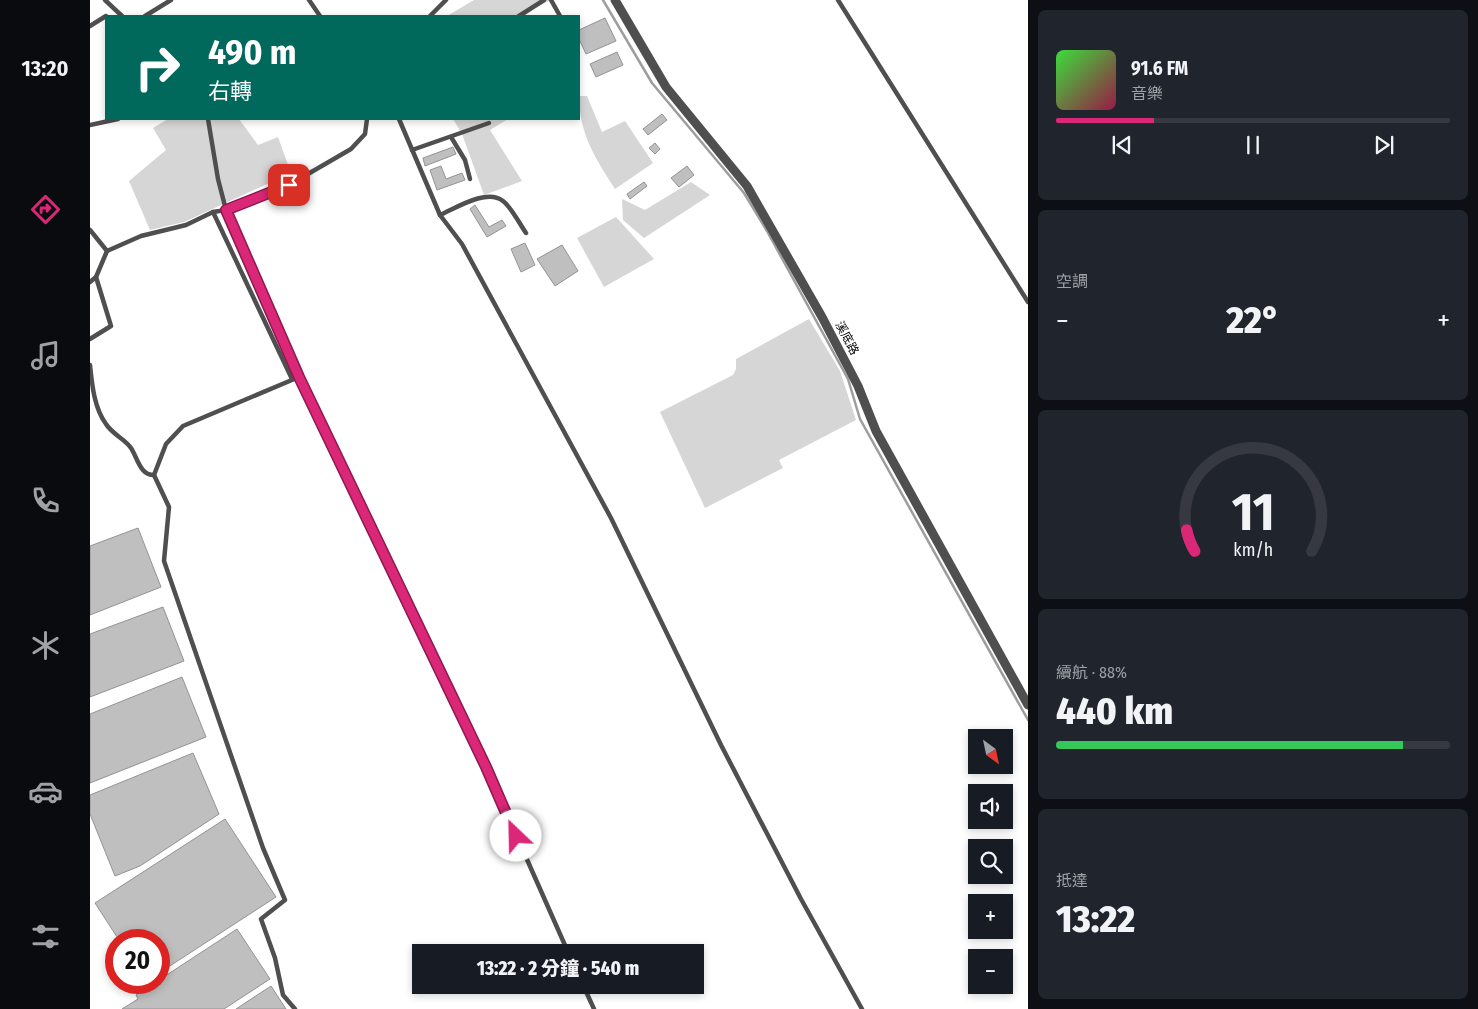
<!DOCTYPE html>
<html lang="zh-TW">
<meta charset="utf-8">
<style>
body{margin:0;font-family:"Fira Sans Condensed","Noto Sans TC",sans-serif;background:#20242c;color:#f1f3f6;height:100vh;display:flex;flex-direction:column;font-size:19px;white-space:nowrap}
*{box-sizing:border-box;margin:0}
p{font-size:16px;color:#9ea1a6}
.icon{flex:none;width:28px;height:28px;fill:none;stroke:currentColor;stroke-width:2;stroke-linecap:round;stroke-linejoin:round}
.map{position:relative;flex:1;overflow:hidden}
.details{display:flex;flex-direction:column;gap:10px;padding:10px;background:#0d0f14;width:450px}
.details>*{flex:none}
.guide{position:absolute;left:15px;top:15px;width:475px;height:105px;border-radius:0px;box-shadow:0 2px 8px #0003;background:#00695c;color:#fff;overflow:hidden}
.needle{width:32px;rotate:147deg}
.buttons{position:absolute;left:878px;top:729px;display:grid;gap:10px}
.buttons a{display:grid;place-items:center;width:45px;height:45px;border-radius:0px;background:#171b24;box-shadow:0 2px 8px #0003;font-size:25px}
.speed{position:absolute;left:15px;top:929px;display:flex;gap:10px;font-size:25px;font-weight:700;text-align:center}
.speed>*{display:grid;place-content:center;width:65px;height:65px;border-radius:50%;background:#171b24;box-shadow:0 2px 8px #0003;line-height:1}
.speed .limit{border:8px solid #d22;background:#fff;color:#111}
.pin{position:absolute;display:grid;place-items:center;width:42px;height:42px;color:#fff;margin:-21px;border-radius:10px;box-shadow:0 2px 8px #0006}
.me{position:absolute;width:55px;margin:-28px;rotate:336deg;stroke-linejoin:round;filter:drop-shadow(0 0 4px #0008)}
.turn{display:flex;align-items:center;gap:18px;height:105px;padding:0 20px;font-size:22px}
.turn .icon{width:65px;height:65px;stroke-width:2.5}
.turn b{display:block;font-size:35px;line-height:42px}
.big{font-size:38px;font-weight:800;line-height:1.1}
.details .tile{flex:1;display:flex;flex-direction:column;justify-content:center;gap:8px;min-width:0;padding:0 18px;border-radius:8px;background:#20242c}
.details .dial{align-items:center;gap:0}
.dial svg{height:130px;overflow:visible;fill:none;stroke:#363941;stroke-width:7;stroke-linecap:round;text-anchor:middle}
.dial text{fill:#f1f3f6;stroke:none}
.song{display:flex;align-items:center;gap:15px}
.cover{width:60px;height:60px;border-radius:8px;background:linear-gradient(135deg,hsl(120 70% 55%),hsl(340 70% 35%))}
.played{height:5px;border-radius:2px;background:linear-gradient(90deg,#db2777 25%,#363941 25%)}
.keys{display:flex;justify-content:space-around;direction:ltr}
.heat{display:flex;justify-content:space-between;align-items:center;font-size:28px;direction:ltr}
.charge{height:8px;border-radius:4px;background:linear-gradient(90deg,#34c759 88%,#363941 0)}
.trip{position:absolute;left:322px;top:944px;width:292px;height:50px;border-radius:0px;background:#171b24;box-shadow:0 2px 8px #0003;font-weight:800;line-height:50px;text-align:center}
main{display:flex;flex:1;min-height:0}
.dock{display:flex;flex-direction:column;width:90px;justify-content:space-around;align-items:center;background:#090b0e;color:#9ea1a6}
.dock .icon{width:35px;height:35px}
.dock .on{color:#db2777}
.dock b{font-size:22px;color:#f1f3f6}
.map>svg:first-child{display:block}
</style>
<main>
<nav class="dock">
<b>13:20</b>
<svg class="icon on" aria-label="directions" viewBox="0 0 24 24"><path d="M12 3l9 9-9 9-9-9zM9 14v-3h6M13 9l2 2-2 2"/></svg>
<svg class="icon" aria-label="music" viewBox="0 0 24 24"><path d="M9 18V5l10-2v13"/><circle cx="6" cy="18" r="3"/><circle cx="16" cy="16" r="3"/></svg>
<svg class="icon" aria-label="phone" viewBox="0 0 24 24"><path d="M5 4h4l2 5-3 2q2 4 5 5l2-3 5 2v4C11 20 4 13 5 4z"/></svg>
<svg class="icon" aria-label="climate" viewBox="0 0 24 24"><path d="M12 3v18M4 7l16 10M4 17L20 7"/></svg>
<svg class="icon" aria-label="car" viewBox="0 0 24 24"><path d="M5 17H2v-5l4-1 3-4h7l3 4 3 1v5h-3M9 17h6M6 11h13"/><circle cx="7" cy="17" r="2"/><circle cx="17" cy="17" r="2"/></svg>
<svg class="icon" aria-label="filters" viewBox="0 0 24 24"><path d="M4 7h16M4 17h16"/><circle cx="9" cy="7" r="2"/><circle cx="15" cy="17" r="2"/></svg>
</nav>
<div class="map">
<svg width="938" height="1009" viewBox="0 0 938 1009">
<rect width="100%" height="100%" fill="#fff"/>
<g fill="#d6d6d6">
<polygon points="384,0 460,0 431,16 357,16"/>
<path d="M489,96H497L512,132L535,121L563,163L525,189C506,159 489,134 489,96Z"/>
<polygon points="78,119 149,119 168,145 188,137 201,173 94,222 60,230 39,181 76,150 63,128"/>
<polygon points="363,119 418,119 400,130 432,181 394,195 372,134"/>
<polygon points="601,182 620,195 554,238 533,220 532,199 555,210"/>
<polygon points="526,217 564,259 514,287 487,238"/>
<polygon points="719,319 750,371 766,420 689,460 693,468 615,508 570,412 643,375 646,369 646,359"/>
</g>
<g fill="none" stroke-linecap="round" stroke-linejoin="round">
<polyline stroke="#9d9d9d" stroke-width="2.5" points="513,0 562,83 654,193 677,231 758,379 770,419 938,720"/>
</g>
<g fill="#bfbfbf" stroke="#939393">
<polygon points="515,18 526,41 496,54 489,39 489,30"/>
<polygon points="527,52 533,65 506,77 500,64"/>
<polygon points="572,114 577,120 558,135 553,129"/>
<polygon points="565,143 570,149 565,154 559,148"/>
<polygon points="363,147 366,154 335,166 333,158"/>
<polygon points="351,166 356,179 372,173 375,180 347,190 340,170"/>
<polygon points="597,166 604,175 589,187 581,178"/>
<polygon points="554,182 557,186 540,199 537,194"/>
<polygon points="385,205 399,227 412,220 416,226 397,237 380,209"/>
<polygon points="435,243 445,265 431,272 421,249"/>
<polygon points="472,245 488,271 465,286 447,259"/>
<polygon points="48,528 71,587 0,615 0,546"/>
<polygon points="73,607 94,661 0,697 0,634"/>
<polygon points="92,677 116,737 0,783 0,714"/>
<polygon points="103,753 129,814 50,866 25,876 0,814 0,795"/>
<polygon points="135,819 186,897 69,973 69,940 29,940 5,903"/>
<polygon points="147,929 180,979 134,1009 32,1009 48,999 46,995 65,982 69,982 69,980"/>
<polygon points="181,986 196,1009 146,1009"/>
</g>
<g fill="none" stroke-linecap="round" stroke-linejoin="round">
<g stroke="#4f4f4f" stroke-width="4.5">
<polyline points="15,0 32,16"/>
<polyline points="219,0 230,16"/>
<polyline points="461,0 470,16"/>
<polyline points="748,0 938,302"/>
<polyline points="55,16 81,0"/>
<polyline points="340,16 356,0"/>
<polyline points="429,16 454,0"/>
<polyline points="0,26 16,16"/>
<polyline points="118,119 128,179 136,210 209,377 396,767 478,952"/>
<polyline points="309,119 350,215 372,244 521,518 631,745 711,899 772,1009"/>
<polyline points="0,125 28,119"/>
<polyline points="361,137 375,160 380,179"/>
<polyline points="322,150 399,123"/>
<polyline points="123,212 202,379"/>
<path d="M350,215C366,208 397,188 413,201C422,208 429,223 436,233"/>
<polyline points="0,230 17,251 6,277 21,326 0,339"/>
<polyline points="17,251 51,236 96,225 123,212 136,210 199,185 261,149 275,134 277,119"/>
<polyline points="0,282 6,277"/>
<path d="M0,365C2,384 4,408 16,424C22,434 35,439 41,448C48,459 50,475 64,475"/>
<polyline points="493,985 504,1009"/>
<polyline points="205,1009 193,995 185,958 171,919 195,900 173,848 74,561 79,507 64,475 76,444 93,426 209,377"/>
</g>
<polyline stroke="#4f4f4f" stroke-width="9" points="525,0 576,87 657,186 732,317 768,386 786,431 938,705"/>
</g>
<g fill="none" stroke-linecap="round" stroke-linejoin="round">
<defs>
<polyline id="route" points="199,185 136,210 209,377 396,767 426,836"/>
</defs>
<use href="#route" stroke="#8e194d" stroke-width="12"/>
<use href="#route" stroke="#db2777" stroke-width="9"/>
</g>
<g text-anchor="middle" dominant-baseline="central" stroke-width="4.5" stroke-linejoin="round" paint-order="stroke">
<g font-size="12" fill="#000" stroke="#fff">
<text transform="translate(757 338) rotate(62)">溪底路</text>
</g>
</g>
</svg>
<div class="buttons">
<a><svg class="needle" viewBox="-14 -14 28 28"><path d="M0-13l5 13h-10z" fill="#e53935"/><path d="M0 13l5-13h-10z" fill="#9ea1a6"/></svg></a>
<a><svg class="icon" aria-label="sound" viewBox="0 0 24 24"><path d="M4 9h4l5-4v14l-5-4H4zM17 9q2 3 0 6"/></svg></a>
<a><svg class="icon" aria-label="search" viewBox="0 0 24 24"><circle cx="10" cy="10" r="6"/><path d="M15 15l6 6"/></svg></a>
<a>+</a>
<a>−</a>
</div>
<div class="speed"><div class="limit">20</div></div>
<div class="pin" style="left:199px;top:185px;background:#d93025"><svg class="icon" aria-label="arrive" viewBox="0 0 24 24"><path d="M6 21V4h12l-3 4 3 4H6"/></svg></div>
<svg class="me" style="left:426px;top:836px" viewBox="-20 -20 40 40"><circle r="19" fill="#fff"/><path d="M0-13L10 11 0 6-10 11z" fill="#db2777"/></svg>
<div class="trip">13:22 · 2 分鐘 · 540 m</div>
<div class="guide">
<div class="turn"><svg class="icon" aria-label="right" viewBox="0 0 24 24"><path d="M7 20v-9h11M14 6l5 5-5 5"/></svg><div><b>490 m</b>右轉</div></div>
</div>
</div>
<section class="details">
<div class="tile">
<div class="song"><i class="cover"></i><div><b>91.6 FM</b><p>音樂</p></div></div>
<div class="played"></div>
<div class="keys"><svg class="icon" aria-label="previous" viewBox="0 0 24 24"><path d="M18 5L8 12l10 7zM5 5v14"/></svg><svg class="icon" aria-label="pause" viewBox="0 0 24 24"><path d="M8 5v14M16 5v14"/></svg><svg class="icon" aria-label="next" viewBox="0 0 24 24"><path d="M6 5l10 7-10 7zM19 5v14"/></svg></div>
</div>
<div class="tile"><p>空調</p>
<div class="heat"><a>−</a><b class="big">22°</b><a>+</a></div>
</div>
<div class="tile dial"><svg viewBox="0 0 100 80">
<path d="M14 69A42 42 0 1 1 86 69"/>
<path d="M14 69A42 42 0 0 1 9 56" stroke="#db2777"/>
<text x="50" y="56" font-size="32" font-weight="700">11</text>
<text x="50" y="72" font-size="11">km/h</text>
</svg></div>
<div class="tile"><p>續航 · 88%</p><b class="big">440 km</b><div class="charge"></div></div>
<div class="tile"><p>抵達</p><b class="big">13:22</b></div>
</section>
</main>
